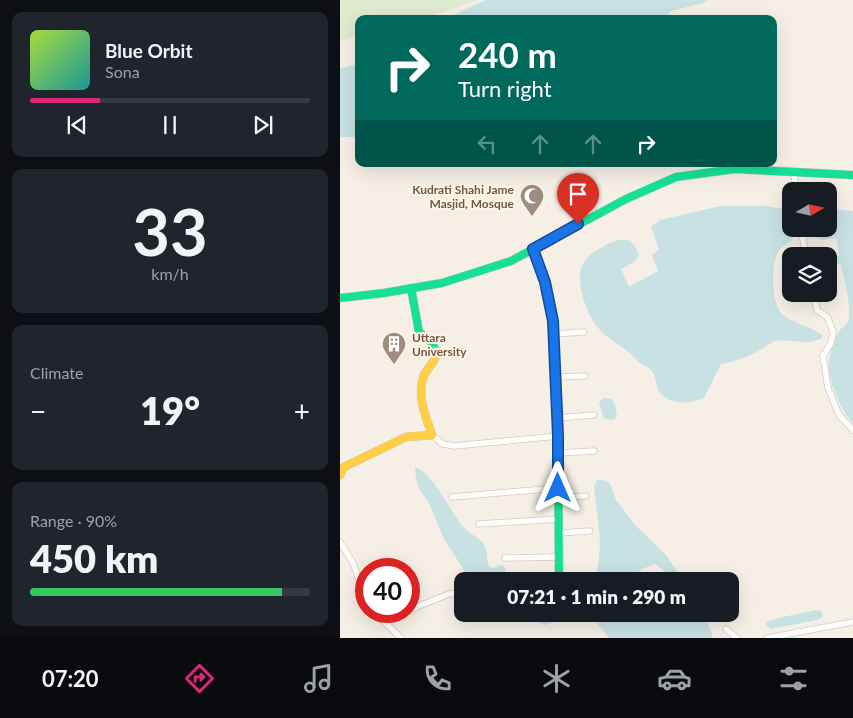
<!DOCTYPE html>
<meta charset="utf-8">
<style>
body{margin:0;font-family:Lato,sans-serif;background:#20242c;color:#f1f3f6;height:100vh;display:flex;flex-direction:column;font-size:19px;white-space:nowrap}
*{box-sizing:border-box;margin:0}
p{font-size:16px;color:#9ea1a6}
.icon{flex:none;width:28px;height:28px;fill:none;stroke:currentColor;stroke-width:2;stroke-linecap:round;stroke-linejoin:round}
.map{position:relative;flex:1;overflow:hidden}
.panel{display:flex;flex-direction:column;gap:12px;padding:12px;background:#0d0f14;width:340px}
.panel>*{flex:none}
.top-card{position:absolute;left:15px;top:15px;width:422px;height:152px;border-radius:10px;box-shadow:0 5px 20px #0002;background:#00695c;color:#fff;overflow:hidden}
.needle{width:32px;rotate:81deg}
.buttons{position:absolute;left:442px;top:182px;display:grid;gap:10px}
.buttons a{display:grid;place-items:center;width:55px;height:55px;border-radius:10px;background:#171b24;box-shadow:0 5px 20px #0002;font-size:25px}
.speed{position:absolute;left:15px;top:558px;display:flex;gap:10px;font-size:25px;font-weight:700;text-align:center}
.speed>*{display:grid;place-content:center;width:65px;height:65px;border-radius:50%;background:#171b24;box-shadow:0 5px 20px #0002;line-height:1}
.speed .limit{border:8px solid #d22;background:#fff;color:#111}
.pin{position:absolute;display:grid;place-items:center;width:42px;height:42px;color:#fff;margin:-51px -21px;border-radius:50% 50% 50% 0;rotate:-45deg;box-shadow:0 0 5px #0007}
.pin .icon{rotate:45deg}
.me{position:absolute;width:55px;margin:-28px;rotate:0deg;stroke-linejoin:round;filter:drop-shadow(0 0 4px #0008)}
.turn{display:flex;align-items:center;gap:18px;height:105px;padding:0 20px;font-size:22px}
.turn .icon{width:65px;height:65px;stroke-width:2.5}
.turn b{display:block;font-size:35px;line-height:42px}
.lanes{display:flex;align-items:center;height:48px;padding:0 20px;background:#0003;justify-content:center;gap:25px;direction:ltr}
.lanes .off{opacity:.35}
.big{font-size:38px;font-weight:800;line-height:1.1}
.panel .tile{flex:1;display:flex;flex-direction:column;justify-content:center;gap:8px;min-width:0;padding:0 18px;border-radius:10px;background:#20242c}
.panel .dial{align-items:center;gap:0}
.dial b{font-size:65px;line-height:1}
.song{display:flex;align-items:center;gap:15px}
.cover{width:60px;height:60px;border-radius:8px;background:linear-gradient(135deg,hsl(80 70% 55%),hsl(180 70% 35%))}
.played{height:5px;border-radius:2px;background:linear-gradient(90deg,#db2777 25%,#363941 25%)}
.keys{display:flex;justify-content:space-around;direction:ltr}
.heat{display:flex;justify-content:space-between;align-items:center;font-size:28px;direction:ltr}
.charge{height:8px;border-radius:4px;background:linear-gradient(90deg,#34c759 90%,#363941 0)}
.trip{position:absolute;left:114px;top:572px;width:285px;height:50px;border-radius:10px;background:#171b24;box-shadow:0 5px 20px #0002;font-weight:800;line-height:50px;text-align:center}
.dock{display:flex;height:80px;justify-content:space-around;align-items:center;background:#090b0e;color:#9ea1a6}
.dock .icon{width:35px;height:35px}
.dock .active{color:#db2777}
.dock b{font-size:22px;color:#f1f3f6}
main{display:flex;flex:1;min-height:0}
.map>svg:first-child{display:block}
</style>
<main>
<section class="panel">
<div class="tile">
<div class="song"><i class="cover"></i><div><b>Blue Orbit</b><p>Sona</p></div></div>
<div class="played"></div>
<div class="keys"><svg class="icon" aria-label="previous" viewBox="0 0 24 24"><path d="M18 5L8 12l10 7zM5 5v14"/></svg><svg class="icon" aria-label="pause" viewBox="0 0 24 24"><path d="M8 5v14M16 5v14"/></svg><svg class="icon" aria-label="next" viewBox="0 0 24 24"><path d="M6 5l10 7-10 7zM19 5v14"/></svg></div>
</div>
<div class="tile dial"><b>33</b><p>km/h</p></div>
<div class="tile"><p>Climate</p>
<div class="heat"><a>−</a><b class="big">19°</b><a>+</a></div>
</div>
<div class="tile"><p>Range · 90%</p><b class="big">450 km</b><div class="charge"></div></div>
</section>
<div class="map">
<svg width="513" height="638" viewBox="0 0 513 638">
<rect width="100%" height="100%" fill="#f5efe5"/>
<polygon fill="#e0ebd0" points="0,0 138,0 81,19 19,19 19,35 0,41"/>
<g fill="#c8e2e4">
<polygon points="146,0 368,0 363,3 331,11 323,19 104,19"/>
<polygon points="19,64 19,137 0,137 0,68"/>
<path d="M381,206H427L443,209L446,222L453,238C449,244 442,246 439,251C430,263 431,308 444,316C456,324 470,326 482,335V338C467,347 451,338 435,341C428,343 425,348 418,351C407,358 394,361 381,364L364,398C350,404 329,406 319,391C315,384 317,376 311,370C308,367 304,366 301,364C296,360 292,354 287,351C278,344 268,339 260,330C247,316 231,276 246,259C249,255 256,251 261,248C277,238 293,233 299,256L294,262L281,269L289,287L318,271L312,255L319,249L311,227L320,220Z"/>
<path d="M489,209L513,211V423C500,410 486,377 489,359C490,352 495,339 498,333C501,327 508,325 509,318C511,303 504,280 501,264H497L496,256L499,255L496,238L481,240L471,236L469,229H489Z"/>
<polygon points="263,398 271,399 275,404 277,417 273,420 264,419 259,403"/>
<path d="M75,467C93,473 111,512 123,527C129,533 142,540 144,544C148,551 146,560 149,567L154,568L160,565L165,567L167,576L166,581H131L104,539L88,501L79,489L76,479Z"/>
<path d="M257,480H263L269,482L276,500L294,524L325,554L344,581H329L323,570L315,564L302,569L287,581H253C266,552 257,518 254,488L255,484Z"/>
<polygon points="477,610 481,611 483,615 481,618 477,620 431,629 426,625 427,622 438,618"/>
<polygon points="176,614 239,614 205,625"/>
<polygon points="250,614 365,614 373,638 269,638"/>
</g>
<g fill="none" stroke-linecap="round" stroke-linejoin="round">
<defs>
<g id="street">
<polyline points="454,172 456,191"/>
<polyline points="461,229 466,256"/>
<polyline points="474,294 477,310 488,318 493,332 491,343 483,356 488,388 499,415 513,430"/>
<polyline points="214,334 244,332"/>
<polyline points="215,377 245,376"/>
<polyline points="217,418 254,415"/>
<polyline points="92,435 103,444 114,446 218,436"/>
<polyline points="218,453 254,451"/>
<polyline points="112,497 218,488"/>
<polyline points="218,498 246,496"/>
<polyline points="139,524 219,519"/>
<polyline points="220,533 250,531"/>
<polyline points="0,542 13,563 26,599"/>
<polyline points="165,558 220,557"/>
<polyline points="69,610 109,594 122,593"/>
<polyline points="33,611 61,638"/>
<polyline points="43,621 67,611"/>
<polyline points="386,629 397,638"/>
<polyline points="427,638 513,622"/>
</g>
<g id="fast">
<polyline points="193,249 205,282 213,321 218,436 219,581"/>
<polyline points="71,288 79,332 91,342 96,351"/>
<polyline points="0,298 44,293 102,283 171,261 286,199 336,177 395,169 513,175"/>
</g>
<path id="slow" d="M0,475L4,467L66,437L92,435C86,417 77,397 83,378C86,367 97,363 96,351"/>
</defs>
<use href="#street" stroke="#d3cac1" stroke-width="7"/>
<use href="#fast" stroke="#d4cbc2" stroke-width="9"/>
<use href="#slow" stroke="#d4cbc2" stroke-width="9"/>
<use href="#street" stroke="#fefdfb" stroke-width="5.5"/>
<use href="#fast" stroke="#16e098" stroke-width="8"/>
<use href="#slow" stroke="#ffcf43" stroke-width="8"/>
</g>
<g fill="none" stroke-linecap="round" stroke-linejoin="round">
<defs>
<polyline id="route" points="218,488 218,436 213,321 205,282 193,249 238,224"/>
</defs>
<use href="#route" stroke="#114b97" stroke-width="12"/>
<use href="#route" stroke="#1a73e8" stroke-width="9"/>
</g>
<defs>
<symbol id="mosque-pin" viewBox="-11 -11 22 30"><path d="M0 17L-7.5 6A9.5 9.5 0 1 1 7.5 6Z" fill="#9f8c7f" stroke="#fff5e4"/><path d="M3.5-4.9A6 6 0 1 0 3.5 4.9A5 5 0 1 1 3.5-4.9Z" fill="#fff"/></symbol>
<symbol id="building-pin" viewBox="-11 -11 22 30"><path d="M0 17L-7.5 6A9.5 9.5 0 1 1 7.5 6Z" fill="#9f8c7f" stroke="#fff5e4"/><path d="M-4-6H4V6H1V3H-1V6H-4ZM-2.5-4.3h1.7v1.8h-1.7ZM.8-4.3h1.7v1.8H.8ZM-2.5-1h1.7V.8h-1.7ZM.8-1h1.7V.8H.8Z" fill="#fff"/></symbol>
</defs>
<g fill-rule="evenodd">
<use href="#mosque-pin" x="178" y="182" width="28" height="38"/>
<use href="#building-pin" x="40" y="330" width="28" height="38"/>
</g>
<g text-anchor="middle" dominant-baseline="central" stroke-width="4" stroke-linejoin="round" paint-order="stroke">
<g font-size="12" font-weight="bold" fill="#705748" stroke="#fff5e4" text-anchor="end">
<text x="174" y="189">Kudrati Shahi Jame<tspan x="174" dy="14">Masjid, Mosque</tspan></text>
<text x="72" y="337" text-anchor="start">Uttara<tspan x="72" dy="14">University</tspan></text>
</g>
</g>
</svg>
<div class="buttons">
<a><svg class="needle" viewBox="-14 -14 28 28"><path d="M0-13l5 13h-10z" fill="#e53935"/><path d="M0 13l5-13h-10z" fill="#9ea1a6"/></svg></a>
<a><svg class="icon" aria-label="layers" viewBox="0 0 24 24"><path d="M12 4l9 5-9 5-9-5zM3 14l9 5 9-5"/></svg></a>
</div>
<div class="speed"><div class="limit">40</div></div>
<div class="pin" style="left:238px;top:224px;background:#d93025"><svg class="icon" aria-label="arrive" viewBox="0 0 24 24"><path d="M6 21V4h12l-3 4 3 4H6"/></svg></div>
<svg class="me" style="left:218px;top:488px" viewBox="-20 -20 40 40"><path d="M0-17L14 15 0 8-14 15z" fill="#1a73e8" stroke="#fff" stroke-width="4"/></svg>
<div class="trip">07:21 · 1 min · 290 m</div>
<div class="top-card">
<div class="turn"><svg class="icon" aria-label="right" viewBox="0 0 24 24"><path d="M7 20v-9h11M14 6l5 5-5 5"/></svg><div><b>240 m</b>Turn right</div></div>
<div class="lanes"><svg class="icon off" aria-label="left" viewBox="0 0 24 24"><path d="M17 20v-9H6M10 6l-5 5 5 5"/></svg><svg class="icon off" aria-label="ahead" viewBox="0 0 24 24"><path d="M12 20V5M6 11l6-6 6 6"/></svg><svg class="icon off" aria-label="ahead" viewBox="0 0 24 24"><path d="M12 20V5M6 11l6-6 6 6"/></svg><svg class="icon" aria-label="right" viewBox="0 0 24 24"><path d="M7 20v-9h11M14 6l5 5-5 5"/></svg></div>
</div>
</div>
</main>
<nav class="dock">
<b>07:20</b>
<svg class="icon active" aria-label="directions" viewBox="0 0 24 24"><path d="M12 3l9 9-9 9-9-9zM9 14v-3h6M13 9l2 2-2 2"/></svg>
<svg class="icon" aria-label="music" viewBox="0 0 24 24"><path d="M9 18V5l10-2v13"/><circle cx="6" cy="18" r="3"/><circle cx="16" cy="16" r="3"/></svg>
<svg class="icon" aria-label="phone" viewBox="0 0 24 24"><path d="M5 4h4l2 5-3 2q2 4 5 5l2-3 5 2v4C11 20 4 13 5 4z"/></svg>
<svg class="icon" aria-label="climate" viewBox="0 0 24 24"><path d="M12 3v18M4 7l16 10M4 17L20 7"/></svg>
<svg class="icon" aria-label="car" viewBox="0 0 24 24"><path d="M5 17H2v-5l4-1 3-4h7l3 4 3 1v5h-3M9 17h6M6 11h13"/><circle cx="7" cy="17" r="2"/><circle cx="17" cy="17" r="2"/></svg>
<svg class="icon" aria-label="filters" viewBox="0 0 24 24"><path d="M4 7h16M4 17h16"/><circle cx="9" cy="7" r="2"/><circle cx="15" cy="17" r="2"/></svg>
</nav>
